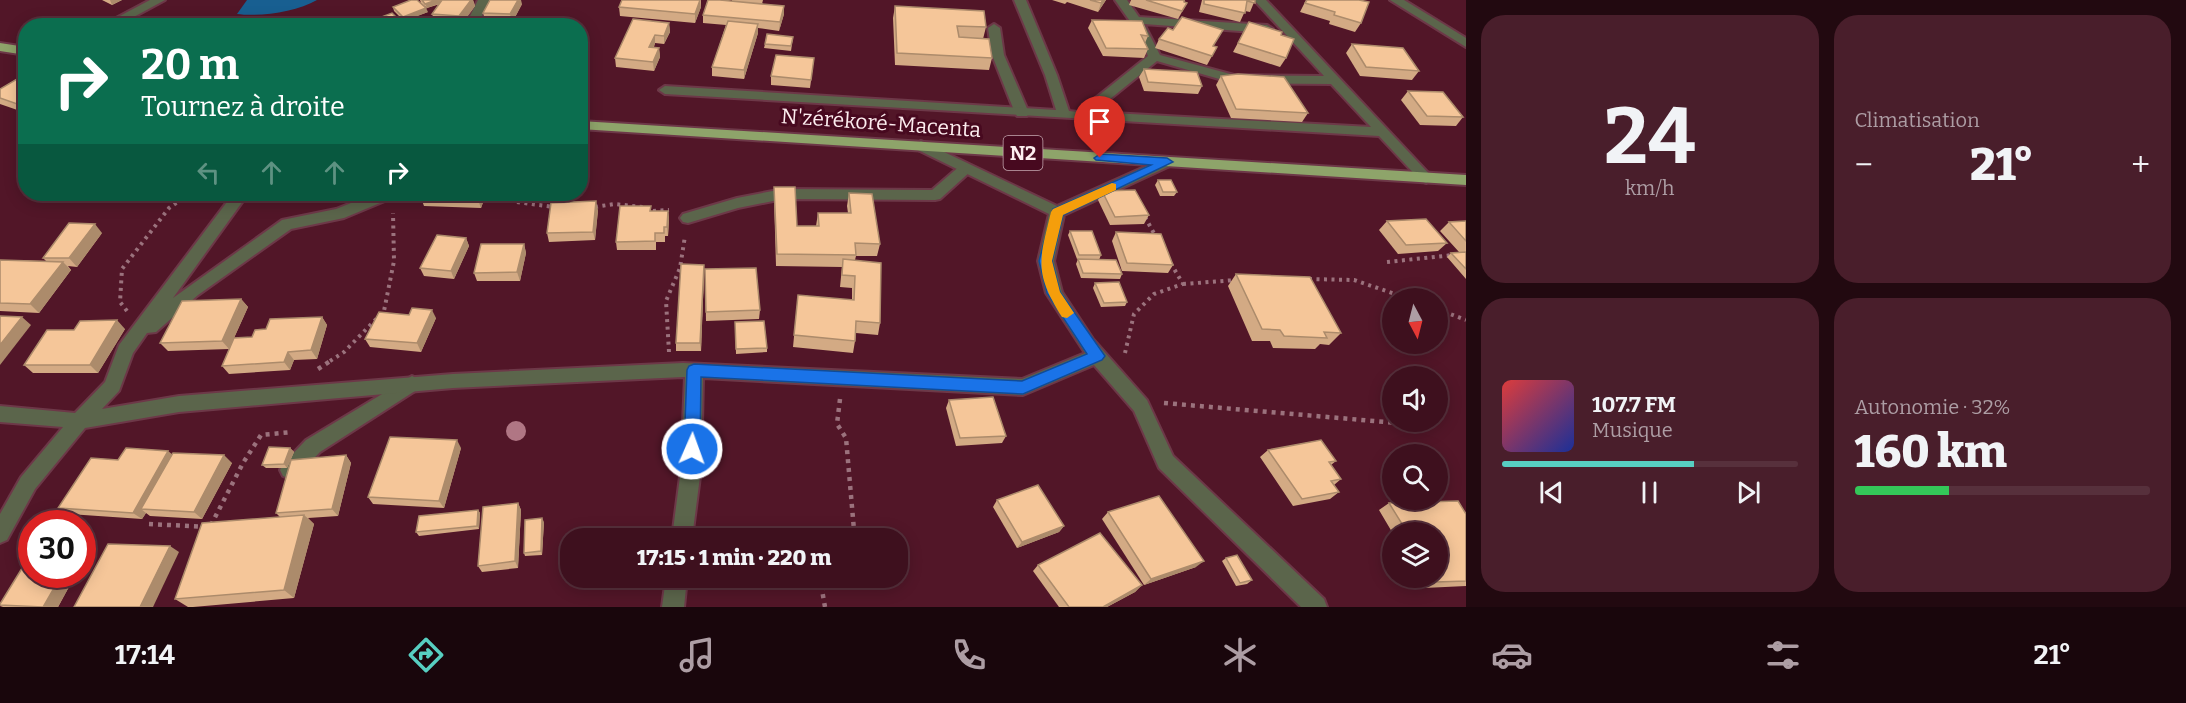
<!DOCTYPE html>
<html lang="fr">
<meta charset="utf-8">
<style>
body{margin:0;font-family:Bitter,serif;background:#491e2b;color:#f1f3f6;height:100vh;display:flex;flex-direction:column;font-size:22px;white-space:nowrap}
*{box-sizing:border-box;margin:0}
p{font-size:20px;color:#ad9da4}
.icon{flex:none;width:33px;height:33px;fill:none;stroke:currentColor;stroke-width:2;stroke-linecap:round;stroke-linejoin:round}
.map{position:relative;flex:1;overflow:hidden}
.panel{display:flex;flex-direction:column;gap:15px;padding:15px;background:#220910;width:720px}
.panel>*{flex:none}
.top-card{position:absolute;left:18px;top:18px;width:570px;height:183px;border-radius:24px;box-shadow:0 3px 15px #0003,0 0 0 2px #57303c;background:#0b6e4f;color:#fff;overflow:hidden}
.needle{width:39px;rotate:173deg}
.fabs{position:absolute;left:1382px;top:288px;display:grid;gap:12px}
.fabs a{display:grid;place-items:center;width:66px;height:66px;border-radius:50%;background:#3e101e;box-shadow:0 3px 15px #0003,0 0 0 2px #57303c;font-size:30px}
.speed{position:absolute;left:18px;top:510px;display:flex;gap:12px;font-size:30px;font-weight:700;text-align:center}
.speed>*{display:grid;place-content:center;width:78px;height:78px;border-radius:50%;background:#3e101e;box-shadow:0 3px 15px #0003,0 0 0 2px #57303c;line-height:1}
.speed .limit{border:9px solid #d22;background:#fff;color:#111}
.pin{position:absolute;display:grid;place-items:center;width:51px;height:51px;color:#fff;margin:-62px -26px;border-radius:50% 50% 50% 0;rotate:-45deg;box-shadow:0 0 6px #0007}
.pin .icon{rotate:45deg}
.me{position:absolute;width:66px;margin:-33px;rotate:2deg;stroke-linejoin:round;filter:drop-shadow(0 0 4px #0008)}
.turn{display:flex;align-items:center;gap:21px;height:126px;padding:0 24px;font-size:27px}
.turn .icon{width:78px;height:78px;stroke-width:2.5}
.turn b{display:block;font-size:42px;line-height:51px}
.lanes{display:flex;align-items:center;height:57px;padding:0 24px;background:#0003;justify-content:center;gap:30px;direction:ltr}
.lanes .off{opacity:.35}
.big{font-size:45px;font-weight:800;line-height:1.1}
.panel .card{flex:1;display:flex;flex-direction:column;justify-content:center;gap:9px;min-width:0;padding:0 21px;border-radius:24px;background:#491e2b}
.panel .dial{align-items:center;gap:0}
.dial b{font-size:78px;line-height:1}
.song{display:flex;align-items:center;gap:18px}
.cover{width:72px;height:72px;border-radius:9px;background:linear-gradient(135deg,hsl(0 70% 55%),hsl(230 70% 35%))}
.played{height:6px;border-radius:3px;background:linear-gradient(90deg,#57cec1 65%,#57303c 65%)}
.keys{display:flex;justify-content:space-around;direction:ltr}
.heat{display:flex;justify-content:space-between;align-items:center;font-size:33px;direction:ltr}
.charge{height:9px;border-radius:4px;background:linear-gradient(90deg,#34c759 32%,#57303c 0)}
.panel .tiles{flex:1;display:grid;gap:15px;grid-template-columns:repeat(2,1fr)}
.trip{position:absolute;left:560px;top:528px;width:348px;height:60px;border-radius:24px;background:#3e101e;box-shadow:0 3px 15px #0003,0 0 0 2px #57303c;font-weight:800;line-height:60px;text-align:center}
.tabs{display:flex;height:96px;justify-content:space-around;align-items:center;background:#19060c;color:#ad9da4}
.tabs .icon{width:42px;height:42px}
.tabs .current{color:#57cec1}
.tabs b{font-size:27px;color:#f1f3f6}
main{display:flex;flex:1;min-height:0}
.map>svg:first-child{display:block}
</style>
<main>
<div class="map">
<svg width="1466" height="607" viewBox="0 0 1466 607">
<rect width="100%" height="100%" fill="#521628"/>
<path fill="#185f91" d="M247,0H317C296,12 260,17 237,14Z"/>
<g fill="none" stroke-linecap="round" stroke-linejoin="round">
<defs>
<g id="service">
<polygon points="994,24 1000,28 1004,55 1029,113 1027,116 1017,116 1015,113 992,55 988,28"/>
<polygon points="966,163 973,168 971,171 940,199 935,200 783,199 738,208 688,223 683,222 680,218 683,214 737,198 783,189 932,190 961,165"/>
<polygon points="412,376 418,379 421,384 418,389 320,452 297,476 290,479 283,476 280,470 283,464 306,440"/>
</g>
<g id="minor">
<polygon points="150,0 165,0 117,26 101,26"/>
<polygon points="478,0 490,0 477,26 465,26"/>
<path d="M1014,0H1026L1057,75L1069,111L1078,112L1148,56L1139,34L1115,0H1127L1139,17L1267,25L1273,29L1267,33L1144,24L1160,55L1234,75L1324,76L1254,0H1266L1433,178L1426,183L1421,181L1379,136L665,94L659,90L665,86L1056,110L1045,75ZM1157,61L1233,83L1331,84L1371,127L1094,112Z"/>
<polygon points="1390,0 1404,0 1466,38 1466,47"/>
<polygon points="921,141 1057,206 1162,159 1172,159 1174,162 1172,165 1064,215 1054,261 1062,292 1093,339 1147,400 1173,456 1324,599 1327,607 1301,607 1159,468 1134,411 1094,365 1023,395 703,378 701,469 692,538 672,538 681,469 685,377 683,377 453,388 179,412 85,428 35,489 7,540 0,543 0,514 21,477 63,427 0,422 0,406 75,413 105,382 119,345 233,194 248,194 173,298 282,220 336,209 374,194 394,194 392,198 344,218 291,229 198,295 156,332 147,333 133,353 119,391 102,409 179,396 453,374 683,363 1022,379 1085,353 1046,293 1038,261 1049,214 916,149 914,146"/>
<polygon points="666,578 687,578 684,607 662,607"/>
</g>
<g id="trunk">
<polygon points="0,43 26,47 26,55 0,51"/>
<polygon points="580,121 1466,175 1466,185 580,129"/>
</g>
</defs>
<use href="#service" stroke="#6d3848" stroke-width="4"/>
<use href="#minor" stroke="#6d3848" stroke-width="4"/>
<use href="#trunk" stroke="#6d3848" stroke-width="4"/>
<g stroke="#9b727d" stroke-width="4" stroke-dasharray="3 4.5" stroke-linecap="butt">
<polyline points="517,202 554,207"/>
<polyline points="595,207 614,204 643,207"/>
<polyline points="653,211 669,210"/>
<polyline points="1145,217 1156,237"/>
<polyline points="1387,262 1453,255"/>
<polyline points="1309,279 1354,280 1407,298"/>
<polyline points="1183,284 1236,280"/>
<polyline points="1437,309 1466,320"/>
<polyline points="127,311 120,302 122,269 169,208 189,194"/>
<polyline points="669,352 666,301 680,268 685,236"/>
<polyline points="1125,353 1134,314 1154,294 1183,284 1170,262"/>
<polyline points="330,361 344,352 384,311 394,261 393,213"/>
</g>
<g stroke="#9b727d" stroke-width="4.5" stroke-dasharray="4 5" stroke-linecap="butt">
<polyline points="318,369 332,360"/>
<polyline points="840,399 837,424 846,438 854,530 849,538"/>
<polyline points="1164,403 1421,425"/>
<polyline points="149,524 210,527 243,463 261,435 292,432"/>
<polyline points="825,607 822,590 828,578"/>
</g>
<use href="#service" fill="#5b654b" fill-rule="evenodd"/>
<use href="#minor" fill="#5b654b" fill-rule="evenodd"/>
<use href="#trunk" fill="#8ea46a" fill-rule="evenodd"/>
</g>
<circle fill="#b07684" cx="516" cy="431" r="10"/>
<g fill="#d3aa84">
<polygon points="102,0 122,0 112,5"/>
<polygon points="420,0 473,0 475,6 461,25 435,22 432,14 440,4 427,8 421,3"/>
<polygon points="622,0 701,0 701,7 695,23 620,16 619,7"/>
<polygon points="732,0 763,0 762,4 784,14 779,31 758,28 758,33 744,79 712,76 712,67 726,25 703,23 703,15 732,1"/>
<polygon points="1052,0 1106,0 1098,12 1067,2 1065,4"/>
<polygon points="1131,0 1185,0 1184,2 1187,3 1178,19 1129,5"/>
<polygon points="1202,0 1255,0 1250,12 1245,11 1240,22 1199,12"/>
<polygon points="1306,0 1359,0 1361,23 1355,32 1329,24 1330,21 1300,12"/>
<polygon points="522,4 512,23 486,22 483,13"/>
<polygon points="895,6 986,27 983,39 992,58 989,70 895,65 893,18"/>
<polygon points="393,7 428,12 404,21 394,11"/>
<polygon points="1092,20 1148,36 1145,43 1148,49 1144,58 1103,56 1088,28"/>
<polygon points="1249,22 1281,35 1286,58 1280,67 1233,52"/>
<polygon points="669,23 670,32 664,44 655,43 654,47 659,48 660,57 654,71 616,67 615,58"/>
<polygon points="793,37 791,51 764,48 765,44"/>
<polygon points="1159,39 1214,46 1217,47 1207,65 1155,48"/>
<polygon points="1352,44 1419,71 1412,80 1360,76 1346,53"/>
<polygon points="813,66 810,88 771,85 771,76"/>
<polygon points="1144,69 1202,86 1198,94 1144,91 1139,77"/>
<polygon points="1221,76 1308,113 1302,122 1231,118 1216,85"/>
<polygon points="26,82 26,113 0,104 0,89"/>
<polygon points="1408,91 1463,117 1456,126 1420,125 1401,100"/>
<polygon points="1158,180 1177,192 1174,196 1160,196 1155,185"/>
<polygon points="774,187 797,226 816,226 818,213 848,213 847,206 849,193 880,244 877,256 856,256 855,260 880,323 878,335 856,333 855,341 853,353 793,347 798,295 852,300 852,288 840,287 842,267 776,266 774,199"/>
<polygon points="1102,191 1149,215 1144,224 1110,225 1098,200"/>
<polygon points="486,194 481,208 424,206 421,198"/>
<polygon points="651,206 651,211 668,211 669,219 668,236 665,236 665,242 656,242 656,250 617,250 616,242"/>
<polygon points="598,210 595,240 549,242 547,233"/>
<polygon points="1387,221 1447,243 1438,251 1398,254 1379,230"/>
<polygon points="1466,221 1466,279 1447,257 1451,253 1459,252 1440,231 1449,222"/>
<polygon points="1070,231 1101,255 1099,260 1122,274 1120,279 1081,278 1076,264 1078,259 1077,259 1068,235"/>
<polygon points="1116,232 1173,265 1168,273 1122,271 1112,241"/>
<polygon points="102,233 77,267 68,266 71,270 39,313 0,311 0,260 46,261 43,258"/>
<polygon points="466,238 469,246 454,279 424,276 420,268"/>
<polygon points="524,244 526,253 520,281 477,281 474,273"/>
<polygon points="705,269 760,310 759,319 706,321"/>
<polygon points="704,273 701,351 676,351 676,343"/>
<polygon points="1236,274 1341,333 1329,345 1320,344 1315,349 1273,348 1270,341 1252,341 1228,286"/>
<polygon points="1095,283 1127,302 1125,306 1101,307 1093,288"/>
<polygon points="241,299 248,307 234,338 252,337 266,329 322,317 327,325 317,359 294,360 290,370 229,374 222,366 229,349 168,351 160,343"/>
<polygon points="409,315 436,318 421,352 370,347 365,339"/>
<polygon points="735,322 767,348 767,352 736,354"/>
<polygon points="125,329 98,373 33,373 24,365 74,330"/>
<polygon points="949,400 1006,436 1002,443 956,446 946,408"/>
<polygon points="290,448 294,452 287,468 266,468 262,465"/>
<polygon points="461,448 444,508 373,504 368,497"/>
<polygon points="1268,450 1336,461 1331,465 1341,479 1334,485 1339,492 1330,499 1293,506 1260,457"/>
<polygon points="172,454 232,463 202,519 150,516 146,513 142,519 69,514 58,508 118,460"/>
<polygon points="346,455 351,463 338,516 308,518 314,524 294,598 193,607 188,607 175,599 280,517 276,513"/>
<polygon points="997,500 1064,526 1059,532 1017,548 993,507"/>
<polygon points="518,503 521,510 518,568 482,572 478,566"/>
<polygon points="1389,503 1466,514 1466,586 1424,588 1418,578 1437,578 1437,532 1392,532 1379,510"/>
<polygon points="478,510 480,513 479,529 419,536 416,532"/>
<polygon points="1108,512 1196,567 1144,585 1102,519"/>
<polygon points="544,522 542,555 525,556 524,553"/>
<polygon points="1226,558 1252,580 1247,584 1236,586 1222,561"/>
<polygon points="1038,565 1142,585 1135,592 1107,607 1059,607 1033,571"/>
<polygon points="32,574 76,574 58,607 3,607 0,606"/>
</g>
<g fill="#ac8b6b">
<polygon points="110,0 122,0 112,5"/>
<polygon points="436,0 447,0 447,1 427,8 425,4"/>
<polygon points="471,0 473,0 475,6 461,25 459,16"/>
<polygon points="518,0 521,0 522,4 512,23 510,14"/>
<polygon points="700,0 701,7 695,23 695,14"/>
<polygon points="1103,0 1106,0 1098,12 1101,3"/>
<polygon points="784,6 784,14 779,31 780,22"/>
<polygon points="426,8 428,12 404,21 403,17"/>
<polygon points="398,19 399,23 393,26 379,26"/>
<polygon points="669,23 670,32 664,44 664,36"/>
<polygon points="758,24 758,33 744,79 744,70"/>
<polygon points="655,35 655,43 650,56 649,47"/>
<polygon points="659,48 660,57 654,71 653,62"/>
<polygon points="26,101 26,112 20,105"/>
<polygon points="480,194 486,194 481,208 478,200"/>
<polygon points="596,201 598,210 595,240 593,232"/>
<polygon points="668,211 669,219 668,236 667,227"/>
<polygon points="95,224 102,233 77,267 69,258"/>
<polygon points="466,238 469,246 454,279 451,271"/>
<polygon points="524,244 526,253 520,281 517,272"/>
<polygon points="63,262 71,270 39,313 30,304"/>
<polygon points="704,265 704,273 701,351 700,343"/>
<polygon points="241,299 248,307 229,349 222,341"/>
<polygon points="432,310 436,318 421,352 417,343"/>
<polygon points="22,317 31,325 0,365 0,345"/>
<polygon points="322,317 327,325 317,359 311,350"/>
<polygon points="117,320 125,329 98,373 90,365"/>
<polygon points="288,352 294,360 290,370 284,362"/>
<polygon points="457,440 461,448 444,508 439,501"/>
<polygon points="290,448 294,452 287,468 284,464"/>
<polygon points="168,451 177,458 141,509 146,513 142,519 133,513"/>
<polygon points="224,455 232,463 202,519 194,512"/>
<polygon points="346,455 351,463 338,516 332,509"/>
<polygon points="518,503 521,510 518,568 515,561"/>
<polygon points="478,510 480,513 479,529 477,526"/>
<polygon points="304,515 314,524 294,598 284,590"/>
<polygon points="542,518 544,522 542,555 541,551"/>
<polygon points="1064,526 1059,532 1017,548 1022,542"/>
<polygon points="82,539 92,545 82,563"/>
<polygon points="170,546 179,552 153,607 140,607"/>
<polygon points="1204,561 1196,567 1144,585 1151,579"/>
<polygon points="62,574 76,574 58,607 43,607"/>
<polygon points="1142,585 1135,592 1107,607 1103,607"/>
</g>
<g fill="#f5c699" stroke="#ac8b6b" stroke-width="1.5">
<polygon points="411,0 417,0 426,8 403,17 393,7"/>
<polygon points="422,0 436,0 425,4"/>
<polygon points="442,0 471,0 459,16 432,14"/>
<polygon points="490,0 518,0 510,14 483,13"/>
<polygon points="622,0 700,0 695,14 619,7"/>
<polygon points="708,0 720,0 784,6 780,22 703,15"/>
<polygon points="1090,0 1103,0 1101,3"/>
<polygon points="1146,0 1184,0 1184,2 1187,3 1182,11"/>
<polygon points="1204,0 1255,0 1255,3 1247,1 1245,13 1204,4"/>
<polygon points="1307,0 1359,0 1369,2 1361,23 1334,15 1335,12 1305,3"/>
<polygon points="895,6 984,11 986,27 957,26 959,37 989,39 992,58 897,53"/>
<polygon points="392,13 398,19 379,26 367,26 365,23"/>
<polygon points="1182,17 1223,30 1213,46 1217,47 1212,56 1159,39 1168,28 1173,30"/>
<polygon points="633,19 669,23 664,36 655,35 649,47 659,48 653,62 615,58"/>
<polygon points="1092,20 1142,21 1148,36 1141,35 1148,49 1106,48"/>
<polygon points="728,21 758,24 744,70 712,67"/>
<polygon points="1249,22 1282,32 1281,35 1294,39 1286,58 1238,43"/>
<polygon points="767,34 793,37 791,46 765,44"/>
<polygon points="1352,44 1403,48 1419,71 1366,67"/>
<polygon points="776,55 814,58 811,80 771,76"/>
<polygon points="1144,69 1197,72 1202,86 1148,82"/>
<polygon points="1238,74 1284,77 1308,113 1236,109 1221,76"/>
<polygon points="17,79 26,82 26,101 20,105 0,98 0,89"/>
<polygon points="1408,91 1443,92 1463,117 1427,116"/>
<polygon points="1158,180 1171,180 1177,192 1163,192"/>
<polygon points="774,187 795,187 797,226 819,226 818,213 851,213 849,193 872,194 880,244 855,243 856,255 777,254"/>
<polygon points="1135,190 1149,215 1115,217 1102,191"/>
<polygon points="422,194 480,194 478,200 421,198"/>
<polygon points="596,201 593,232 547,233 551,203"/>
<polygon points="620,206 651,206 650,211 668,211 667,227 664,227 664,233 655,233 655,241 616,242"/>
<polygon points="1426,219 1447,243 1406,245 1387,221"/>
<polygon points="1466,221 1466,241 1449,222"/>
<polygon points="69,223 95,224 69,258 43,258"/>
<polygon points="1070,231 1092,231 1101,255 1079,255"/>
<polygon points="1116,232 1161,234 1173,265 1127,263"/>
<polygon points="437,235 466,238 451,271 420,268"/>
<polygon points="481,244 524,244 517,272 474,273"/>
<polygon points="1466,252 1466,269 1451,253"/>
<polygon points="843,259 881,263 880,323 856,321 855,341 794,335 798,295 854,300 855,276 842,275"/>
<polygon points="1078,259 1116,260 1122,274 1083,273"/>
<polygon points="0,260 63,262 30,304 0,303"/>
<polygon points="681,264 704,265 700,343 676,343"/>
<polygon points="756,268 760,310 706,312 705,269"/>
<polygon points="1236,274 1310,277 1341,333 1324,332 1327,338 1284,336 1280,330 1262,329"/>
<polygon points="1119,282 1127,302 1104,303 1095,283"/>
<polygon points="241,299 222,341 160,343 182,301"/>
<polygon points="412,308 432,310 417,343 365,339 379,312 409,315"/>
<polygon points="0,316 22,317 0,345"/>
<polygon points="322,317 311,350 288,352 284,362 222,366 234,338 252,337 255,330 266,329 270,319"/>
<polygon points="117,320 90,365 24,365 47,330 74,330 80,321"/>
<polygon points="764,321 767,348 736,349 735,322"/>
<polygon points="993,397 1006,436 960,438 949,400"/>
<polygon points="390,437 457,440 439,501 368,497"/>
<polygon points="1321,440 1336,461 1329,462 1341,479 1331,481 1339,492 1302,499 1268,450"/>
<polygon points="269,447 290,448 284,464 262,465"/>
<polygon points="126,448 168,451 133,513 58,508 91,458 118,460"/>
<polygon points="173,453 224,455 194,512 141,509"/>
<polygon points="346,455 332,509 276,513 291,460"/>
<polygon points="1038,485 1064,526 1022,542 997,500"/>
<polygon points="1159,496 1204,561 1151,579 1108,512"/>
<polygon points="1458,501 1466,514 1466,581 1436,582 1434,578 1437,578 1437,532 1407,532 1389,503"/>
<polygon points="518,503 515,561 478,566 483,507"/>
<polygon points="478,510 477,526 416,532 419,516"/>
<polygon points="304,515 284,590 175,599 202,523"/>
<polygon points="542,518 541,551 524,553 525,520"/>
<polygon points="1100,533 1142,585 1103,607 1069,607 1038,565"/>
<polygon points="108,544 170,546 140,607 74,607"/>
<polygon points="32,552 32,574 62,574 43,607 0,605 0,604"/>
<polygon points="1237,555 1252,580 1240,583 1226,558"/>
</g>
<polygon fill="#1a73e8" stroke="#114b97" stroke-width="1.5" points="1100,154 1167,158 1173,162 1063,215 1052,261 1060,292 1105,356 1102,360 1023,394 701,377 700,449 697,454 692,456 686,454 684,449 687,370 689,366 694,364 1022,381 1087,354 1047,293 1039,261 1053,209 1151,165 1096,160 1094,158"/>
<path fill="#f59e0b" d="M1112,183L1116,184V190L1063,215L1052,261L1060,292L1074,313L1067,318L1062,317C1034,272 1039,261 1051,212L1053,209Z"/>
<g text-anchor="middle" dominant-baseline="central" stroke-width="6" stroke-linejoin="round" paint-order="stroke">
<rect fill="#47091f" stroke="#c6a9b1" stroke-width="1.5" x="1003.5" y="136" width="39" height="34" rx="4.5"/>
<g font-size="20" font-weight="bold" fill="#fdedef">
<text x="1023" y="153">N2</text>
</g>
<g font-size="21" fill="#fdedef" stroke="#47091f">
<text transform="translate(881 123) rotate(4)">N'zérékoré-Macenta</text>
</g>
</g>
</svg>
<div class="fabs">
<a><svg class="needle" viewBox="-14 -14 28 28"><path d="M0-13l5 13h-10z" fill="#e53935"/><path d="M0 13l5-13h-10z" fill="#ad9da4"/></svg></a>
<a><svg class="icon" aria-label="sound" viewBox="0 0 24 24"><path d="M4 9h4l5-4v14l-5-4H4zM17 9q2 3 0 6"/></svg></a>
<a><svg class="icon" aria-label="search" viewBox="0 0 24 24"><circle cx="10" cy="10" r="6"/><path d="M15 15l6 6"/></svg></a>
<a><svg class="icon" aria-label="layers" viewBox="0 0 24 24"><path d="M12 4l9 5-9 5-9-5zM3 14l9 5 9-5"/></svg></a>
</div>
<div class="speed"><div class="limit">30</div></div>
<div class="pin" style="left:1100px;top:158px;background:#d93025"><svg class="icon" aria-label="arrive" viewBox="0 0 24 24"><path d="M6 21V4h12l-3 4 3 4H6"/></svg></div>
<svg class="me" style="left:692px;top:449px" viewBox="-20 -20 40 40"><circle r="17" fill="#1a73e8" stroke="#fff" stroke-width="3"/><path d="M0-11L8 9 0 5-8 9z" fill="#fff"/></svg>
<div class="trip">17:15 · 1 min · 220 m</div>
<div class="top-card">
<div class="turn"><svg class="icon" aria-label="right" viewBox="0 0 24 24"><path d="M7 20v-9h11M14 6l5 5-5 5"/></svg><div><b>20 m</b>Tournez à droite</div></div>
<div class="lanes"><svg class="icon off" aria-label="left" viewBox="0 0 24 24"><path d="M17 20v-9H6M10 6l-5 5 5 5"/></svg><svg class="icon off" aria-label="ahead" viewBox="0 0 24 24"><path d="M12 20V5M6 11l6-6 6 6"/></svg><svg class="icon off" aria-label="ahead" viewBox="0 0 24 24"><path d="M12 20V5M6 11l6-6 6 6"/></svg><svg class="icon" aria-label="right" viewBox="0 0 24 24"><path d="M7 20v-9h11M14 6l5 5-5 5"/></svg></div>
</div>
</div>
<section class="panel">
<div class="tiles">
<div class="card dial"><b>24</b><p>km/h</p></div>
<div class="card"><p>Climatisation</p>
<div class="heat"><a>−</a><b class="big">21°</b><a>+</a></div>
</div>
<div class="card">
<div class="song"><i class="cover"></i><div><b>107.7 FM</b><p>Musique</p></div></div>
<div class="played"></div>
<div class="keys"><svg class="icon" aria-label="previous" viewBox="0 0 24 24"><path d="M18 5L8 12l10 7zM5 5v14"/></svg><svg class="icon" aria-label="pause" viewBox="0 0 24 24"><path d="M8 5v14M16 5v14"/></svg><svg class="icon" aria-label="next" viewBox="0 0 24 24"><path d="M6 5l10 7-10 7zM19 5v14"/></svg></div>
</div>
<div class="card"><p>Autonomie · 32%</p><b class="big">160 km</b><div class="charge"></div></div>
</div>
</section>
</main>
<nav class="tabs">
<b>17:14</b>
<svg class="icon current" aria-label="directions" viewBox="0 0 24 24"><path d="M12 3l9 9-9 9-9-9zM9 14v-3h6M13 9l2 2-2 2"/></svg>
<svg class="icon" aria-label="music" viewBox="0 0 24 24"><path d="M9 18V5l10-2v13"/><circle cx="6" cy="18" r="3"/><circle cx="16" cy="16" r="3"/></svg>
<svg class="icon" aria-label="phone" viewBox="0 0 24 24"><path d="M5 4h4l2 5-3 2q2 4 5 5l2-3 5 2v4C11 20 4 13 5 4z"/></svg>
<svg class="icon" aria-label="climate" viewBox="0 0 24 24"><path d="M12 3v18M4 7l16 10M4 17L20 7"/></svg>
<svg class="icon" aria-label="car" viewBox="0 0 24 24"><path d="M5 17H2v-5l4-1 3-4h7l3 4 3 1v5h-3M9 17h6M6 11h13"/><circle cx="7" cy="17" r="2"/><circle cx="17" cy="17" r="2"/></svg>
<svg class="icon" aria-label="filters" viewBox="0 0 24 24"><path d="M4 7h16M4 17h16"/><circle cx="9" cy="7" r="2"/><circle cx="15" cy="17" r="2"/></svg>
<b>21°</b>
</nav>
